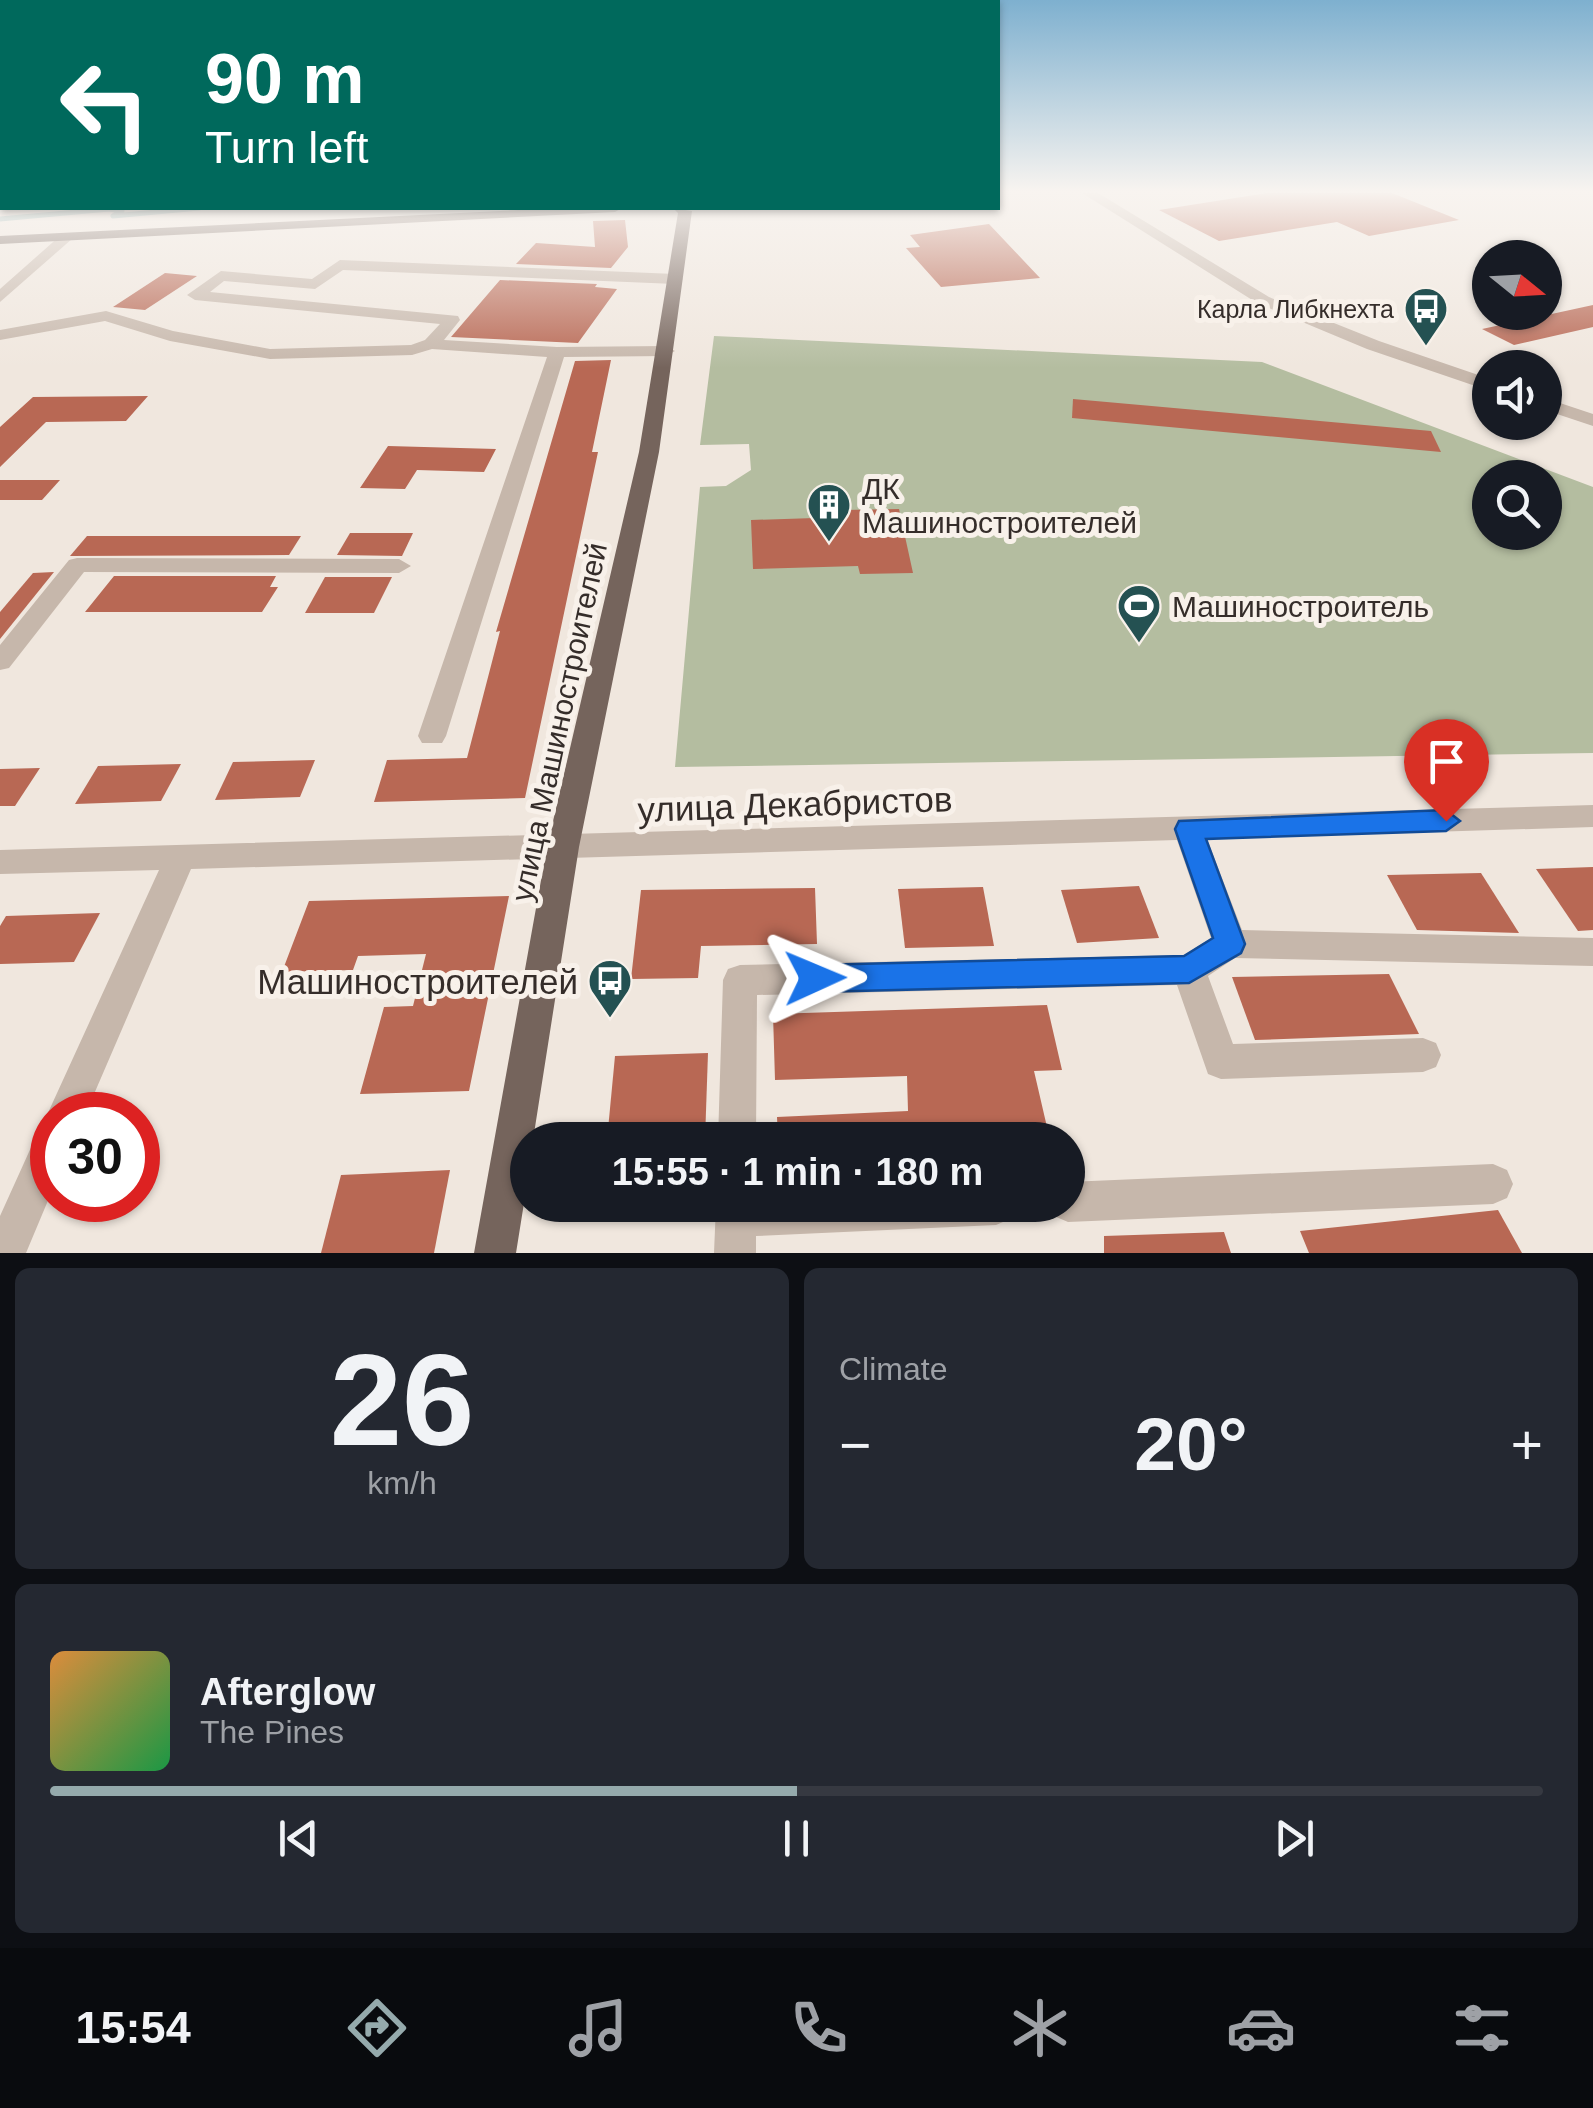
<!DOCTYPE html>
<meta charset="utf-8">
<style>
body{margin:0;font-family:Arial,sans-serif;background:#242831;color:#f1f3f6;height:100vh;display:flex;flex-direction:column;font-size:38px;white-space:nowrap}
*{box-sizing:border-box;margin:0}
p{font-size:32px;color:#9ea1a6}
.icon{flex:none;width:55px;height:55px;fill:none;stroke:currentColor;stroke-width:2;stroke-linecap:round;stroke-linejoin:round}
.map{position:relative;height:1253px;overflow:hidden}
.panel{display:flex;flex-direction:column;gap:15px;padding:15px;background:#0d0f14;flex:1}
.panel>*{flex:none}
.banner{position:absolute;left:0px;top:0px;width:1000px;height:210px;box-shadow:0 2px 8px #0004;background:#00695c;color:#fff;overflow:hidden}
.needle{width:65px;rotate:108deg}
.fabs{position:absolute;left:1472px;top:240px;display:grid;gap:20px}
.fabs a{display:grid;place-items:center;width:90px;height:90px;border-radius:50%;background:#171b24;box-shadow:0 2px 8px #0004;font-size:50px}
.speed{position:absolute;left:30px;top:1092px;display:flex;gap:20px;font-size:50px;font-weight:700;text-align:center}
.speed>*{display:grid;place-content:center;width:130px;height:130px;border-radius:50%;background:#171b24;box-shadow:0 2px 8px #0004;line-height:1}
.speed .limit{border:15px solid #d22;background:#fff;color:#111}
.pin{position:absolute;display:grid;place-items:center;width:85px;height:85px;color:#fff;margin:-102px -42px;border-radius:50% 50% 50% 0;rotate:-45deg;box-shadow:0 0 10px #0007}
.pin .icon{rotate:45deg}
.me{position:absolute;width:110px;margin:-55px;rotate:89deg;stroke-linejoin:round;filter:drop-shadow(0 0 8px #0008)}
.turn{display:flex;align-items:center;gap:35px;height:210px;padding:0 40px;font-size:45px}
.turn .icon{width:130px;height:130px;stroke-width:2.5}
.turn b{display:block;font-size:70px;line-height:85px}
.big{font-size:75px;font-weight:700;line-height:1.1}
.panel .tile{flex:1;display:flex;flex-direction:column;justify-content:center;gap:15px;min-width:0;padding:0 35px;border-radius:15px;background:#242831}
.panel .dial{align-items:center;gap:0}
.dial b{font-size:130px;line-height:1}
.song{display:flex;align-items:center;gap:30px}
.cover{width:120px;height:120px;border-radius:15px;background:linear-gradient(135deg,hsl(30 70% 55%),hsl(140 70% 35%))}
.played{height:10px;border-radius:5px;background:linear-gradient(90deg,#95aaac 50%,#363941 50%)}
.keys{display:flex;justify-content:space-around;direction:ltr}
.heat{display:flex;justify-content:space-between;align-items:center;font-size:55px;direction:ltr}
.panel .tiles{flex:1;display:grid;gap:15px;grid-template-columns:1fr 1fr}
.tile:last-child{grid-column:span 2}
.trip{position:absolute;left:510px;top:1122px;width:575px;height:100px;border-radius:50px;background:#171b24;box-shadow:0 2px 8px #0004;font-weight:700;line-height:100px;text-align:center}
.menu{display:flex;height:160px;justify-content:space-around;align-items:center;background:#090b0e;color:#9ea1a6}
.menu .icon{width:70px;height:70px}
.menu .current{color:#95aaac}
.menu b{font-size:45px;color:#f1f3f6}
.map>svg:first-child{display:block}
</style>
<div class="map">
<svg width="1593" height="1253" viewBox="0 0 1593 1253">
<rect width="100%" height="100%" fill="#f0e7de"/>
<path fill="#b4bda0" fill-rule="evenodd" d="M714,336L1262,362L1593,487V753L675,767L700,487L726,486L751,470L749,444L700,445ZM1490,478H1545V532H1490Z"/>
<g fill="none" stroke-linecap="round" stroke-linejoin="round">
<polyline stroke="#80a9a9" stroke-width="5" points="0,219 109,209 122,211 113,216 199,208"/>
</g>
<g fill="#b86854">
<polygon points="1267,193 1392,193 1459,220 1369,236 1337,222 1219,241 1159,210"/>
<polygon points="625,220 628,247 611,268 516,264 536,243 595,247 593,221"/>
<polygon points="989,224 1040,278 941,287 906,248 920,247 910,235"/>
<polygon points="165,273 197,276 145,310 113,307"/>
<polygon points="500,280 597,284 595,287 617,289 578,343 451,337"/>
<polygon points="1593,305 1593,327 1514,345 1482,329"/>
<polygon points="611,360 592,452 598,452 525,798 374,802 387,760 467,758 500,631 496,632 575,361"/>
<polygon points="148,396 126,421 46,422 0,467 0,427 33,397"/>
<polygon points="1073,399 1431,431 1441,452 1072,418"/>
<polygon points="388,446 496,449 484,472 417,470 405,489 360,488"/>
<polygon points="0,480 60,480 42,500 0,500"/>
<polygon points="899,509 913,573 860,574 858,566 753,569 751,520 845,517 844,510"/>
<polygon points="350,533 413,533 402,556 337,555"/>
<polygon points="87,536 301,536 289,555 70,556"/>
<polygon points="54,572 0,639 0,612 33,573"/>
<polygon points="114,576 276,576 270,587 278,587 262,612 85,612"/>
<polygon points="325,577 392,577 374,613 305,613"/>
<polygon points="315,760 300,797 215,800 233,762"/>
<polygon points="181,764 161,801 75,804 98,766"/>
<polygon points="40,768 15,806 0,806 0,769"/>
<polygon points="1593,867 1593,930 1578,931 1536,869"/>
<polygon points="1481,873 1519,933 1417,930 1387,875"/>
<polygon points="1139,886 1159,938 1077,943 1061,890"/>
<polygon points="983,887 994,946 905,948 898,889"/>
<polygon points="815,888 817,944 701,946 698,978 631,979 641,890"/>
<polygon points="509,896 469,1091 360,1094 384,1007 413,1006 426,954 358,956 353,970 282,972 309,901"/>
<polygon points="100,913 74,962 0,964 0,926 6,916"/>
<polygon points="1389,974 1419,1034 1255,1040 1232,977"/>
<polygon points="1047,1005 1062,1070 1034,1071 1050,1140 778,1140 777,1117 908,1111 907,1076 775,1080 773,1014"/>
<polygon points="708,1053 705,1140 607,1140 615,1056"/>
<polygon points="450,1170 434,1253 321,1253 341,1175"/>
<polygon points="1498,1210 1522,1253 1309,1253 1300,1231"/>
<polygon points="1224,1232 1231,1253 1104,1253 1104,1236"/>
</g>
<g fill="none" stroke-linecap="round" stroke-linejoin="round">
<g fill="#c6b7ab" fill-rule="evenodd">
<polygon points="1082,193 1098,193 1269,297 1379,341 1490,379 1490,391 1367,349 1257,303"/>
<polygon points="61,235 73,238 0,302 0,289"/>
<polygon points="340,260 675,274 683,279 675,284 343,270 315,289 224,281 210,292 458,316 460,320 444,340 557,347 666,346 675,351 666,356 564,357 446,736 442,743 422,743 418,736 547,357 432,349 412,355 270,359 170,341 105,321 0,340 0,330 106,311 173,331 270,349 411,345 425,340 440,324 195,300 187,295 221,271 312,279"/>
<polygon points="1545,398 1593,414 1593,426 1545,410"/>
<polygon points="77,558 399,559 411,566 399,573 84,572 9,668 0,670 0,645 69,560"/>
<polygon points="1593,805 1593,827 1207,839 1242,930 1593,938 1593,966 1235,958 1208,976 1233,1044 1423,1038 1436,1043 1441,1055 1436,1067 1423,1072 1221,1079 1208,1074 1177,985 757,995 756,1140 718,1140 723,980 728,969 740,965 1184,955 1211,938 1177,840 191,869 85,1115 52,1115 52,1191 26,1253 0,1253 0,1216 38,1132 52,1127 47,1115 159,870 0,874 0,850"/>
<polygon points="1493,1164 1507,1170 1513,1184 1507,1198 1493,1204 1068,1222 1054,1216 1049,1205 1068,1205 1068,1182"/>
<polygon points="716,1205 1016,1205 1010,1219 996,1225 756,1236 756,1253 714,1253"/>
</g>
<g fill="#75645c" fill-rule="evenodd">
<polygon points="559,208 622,208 615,212 0,244 0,236"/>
<polygon points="673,208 692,211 659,452 579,847 533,1140 528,1140 528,1178 516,1253 474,1253 547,847 639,452 678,213"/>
</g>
</g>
<linearGradient id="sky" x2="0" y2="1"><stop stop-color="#7eb0cf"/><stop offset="0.52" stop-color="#f8f4f0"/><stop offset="1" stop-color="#f8f4f0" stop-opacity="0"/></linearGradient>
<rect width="1593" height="368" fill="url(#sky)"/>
<polygon fill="#1a73e8" stroke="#114b97" stroke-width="2.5" points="1446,810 1460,821 1446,831 1206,839 1245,944 1241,953 1189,983 815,992 804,988 800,978 804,969 815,965 1184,956 1213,938 1175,829 1179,821"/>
<defs>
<symbol id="bus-pin" viewBox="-11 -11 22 30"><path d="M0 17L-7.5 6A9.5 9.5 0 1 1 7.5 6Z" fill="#245152" stroke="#f8f1ea"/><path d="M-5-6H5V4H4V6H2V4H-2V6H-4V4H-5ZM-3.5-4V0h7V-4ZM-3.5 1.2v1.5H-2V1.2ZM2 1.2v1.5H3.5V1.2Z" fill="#fff"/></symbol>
<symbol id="building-pin" viewBox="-11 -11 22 30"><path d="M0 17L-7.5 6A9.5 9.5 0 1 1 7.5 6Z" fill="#245152" stroke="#f8f1ea"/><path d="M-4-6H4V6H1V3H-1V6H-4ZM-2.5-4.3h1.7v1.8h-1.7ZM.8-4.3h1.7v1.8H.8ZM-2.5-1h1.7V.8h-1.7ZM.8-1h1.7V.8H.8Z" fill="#fff"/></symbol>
<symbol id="stadium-pin" viewBox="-11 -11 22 30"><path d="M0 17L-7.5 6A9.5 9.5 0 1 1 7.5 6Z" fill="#245152" stroke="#f8f1ea"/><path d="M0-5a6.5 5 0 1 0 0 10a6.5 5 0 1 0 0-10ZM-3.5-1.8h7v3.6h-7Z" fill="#fff"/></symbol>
</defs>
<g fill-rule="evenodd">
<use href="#bus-pin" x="1401" y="284" width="50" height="68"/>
<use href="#building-pin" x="804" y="480" width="50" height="68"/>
<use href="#stadium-pin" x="1114" y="581" width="50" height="68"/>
<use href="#bus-pin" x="585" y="956" width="50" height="68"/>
</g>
<g text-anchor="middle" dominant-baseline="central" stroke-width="10" stroke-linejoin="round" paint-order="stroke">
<g font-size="25" fill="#352d2a" stroke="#f8f1ea" text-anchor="end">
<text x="1394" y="309">Карла Либкнехта</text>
</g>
<g font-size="30" fill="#352d2a" stroke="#f8f1ea" text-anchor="start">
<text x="862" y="488">ДК<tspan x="862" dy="34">Машиностроителей</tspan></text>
<text x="1172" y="606">Машиностроитель</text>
</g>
<g font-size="30" fill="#352d2a" stroke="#f8f1ea">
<text transform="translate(559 722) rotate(-78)">улица Машиностроителей</text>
</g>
<g font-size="35" fill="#352d2a" stroke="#f8f1ea">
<text transform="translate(795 804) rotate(-2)">улица Декабристов</text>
</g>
<g font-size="35" fill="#352d2a" stroke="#f8f1ea" text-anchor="end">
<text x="578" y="981">Машиностроителей</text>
</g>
</g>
</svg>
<div class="fabs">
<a><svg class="needle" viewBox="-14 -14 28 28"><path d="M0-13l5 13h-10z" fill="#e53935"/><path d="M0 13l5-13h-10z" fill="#9ea1a6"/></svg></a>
<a><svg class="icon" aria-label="sound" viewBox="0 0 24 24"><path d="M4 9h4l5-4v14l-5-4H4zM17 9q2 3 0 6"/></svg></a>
<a><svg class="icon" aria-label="search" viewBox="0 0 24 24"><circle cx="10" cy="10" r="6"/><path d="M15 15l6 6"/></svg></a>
</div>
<div class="speed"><div class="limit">30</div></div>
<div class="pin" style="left:1446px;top:821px;background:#d93025"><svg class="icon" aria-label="arrive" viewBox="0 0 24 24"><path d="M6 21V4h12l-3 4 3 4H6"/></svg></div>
<svg class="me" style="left:815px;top:978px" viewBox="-20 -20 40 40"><path d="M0-17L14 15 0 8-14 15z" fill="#1a73e8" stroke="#fff" stroke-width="4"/></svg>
<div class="trip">15:55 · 1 min · 180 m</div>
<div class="banner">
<div class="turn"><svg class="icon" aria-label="left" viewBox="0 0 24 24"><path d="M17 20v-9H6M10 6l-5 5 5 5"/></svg><div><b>90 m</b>Turn left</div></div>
</div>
</div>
<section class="panel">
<div class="tiles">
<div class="tile dial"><b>26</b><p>km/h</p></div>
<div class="tile"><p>Climate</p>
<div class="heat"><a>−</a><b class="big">20°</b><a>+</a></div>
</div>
<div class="tile">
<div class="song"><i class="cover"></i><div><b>Afterglow</b><p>The Pines</p></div></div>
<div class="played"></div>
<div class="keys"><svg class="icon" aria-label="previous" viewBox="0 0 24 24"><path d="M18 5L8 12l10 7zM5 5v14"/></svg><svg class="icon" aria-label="pause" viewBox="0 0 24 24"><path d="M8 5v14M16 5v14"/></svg><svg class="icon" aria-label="next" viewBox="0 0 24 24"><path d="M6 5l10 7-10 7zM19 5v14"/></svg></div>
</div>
</div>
</section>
<nav class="menu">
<b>15:54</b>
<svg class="icon current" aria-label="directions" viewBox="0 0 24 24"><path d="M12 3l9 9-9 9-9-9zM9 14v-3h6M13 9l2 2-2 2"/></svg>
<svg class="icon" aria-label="music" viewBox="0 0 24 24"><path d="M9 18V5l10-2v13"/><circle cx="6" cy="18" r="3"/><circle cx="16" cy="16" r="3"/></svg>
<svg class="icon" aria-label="phone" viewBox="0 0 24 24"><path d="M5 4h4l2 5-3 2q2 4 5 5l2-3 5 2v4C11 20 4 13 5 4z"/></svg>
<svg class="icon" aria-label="climate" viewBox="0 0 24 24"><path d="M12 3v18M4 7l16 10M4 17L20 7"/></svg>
<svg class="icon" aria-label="car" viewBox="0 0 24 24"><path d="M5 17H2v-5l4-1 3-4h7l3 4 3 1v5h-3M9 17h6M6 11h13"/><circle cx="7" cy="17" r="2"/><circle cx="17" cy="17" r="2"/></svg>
<svg class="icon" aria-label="filters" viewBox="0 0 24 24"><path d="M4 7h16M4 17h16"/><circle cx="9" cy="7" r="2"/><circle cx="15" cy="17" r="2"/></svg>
</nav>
